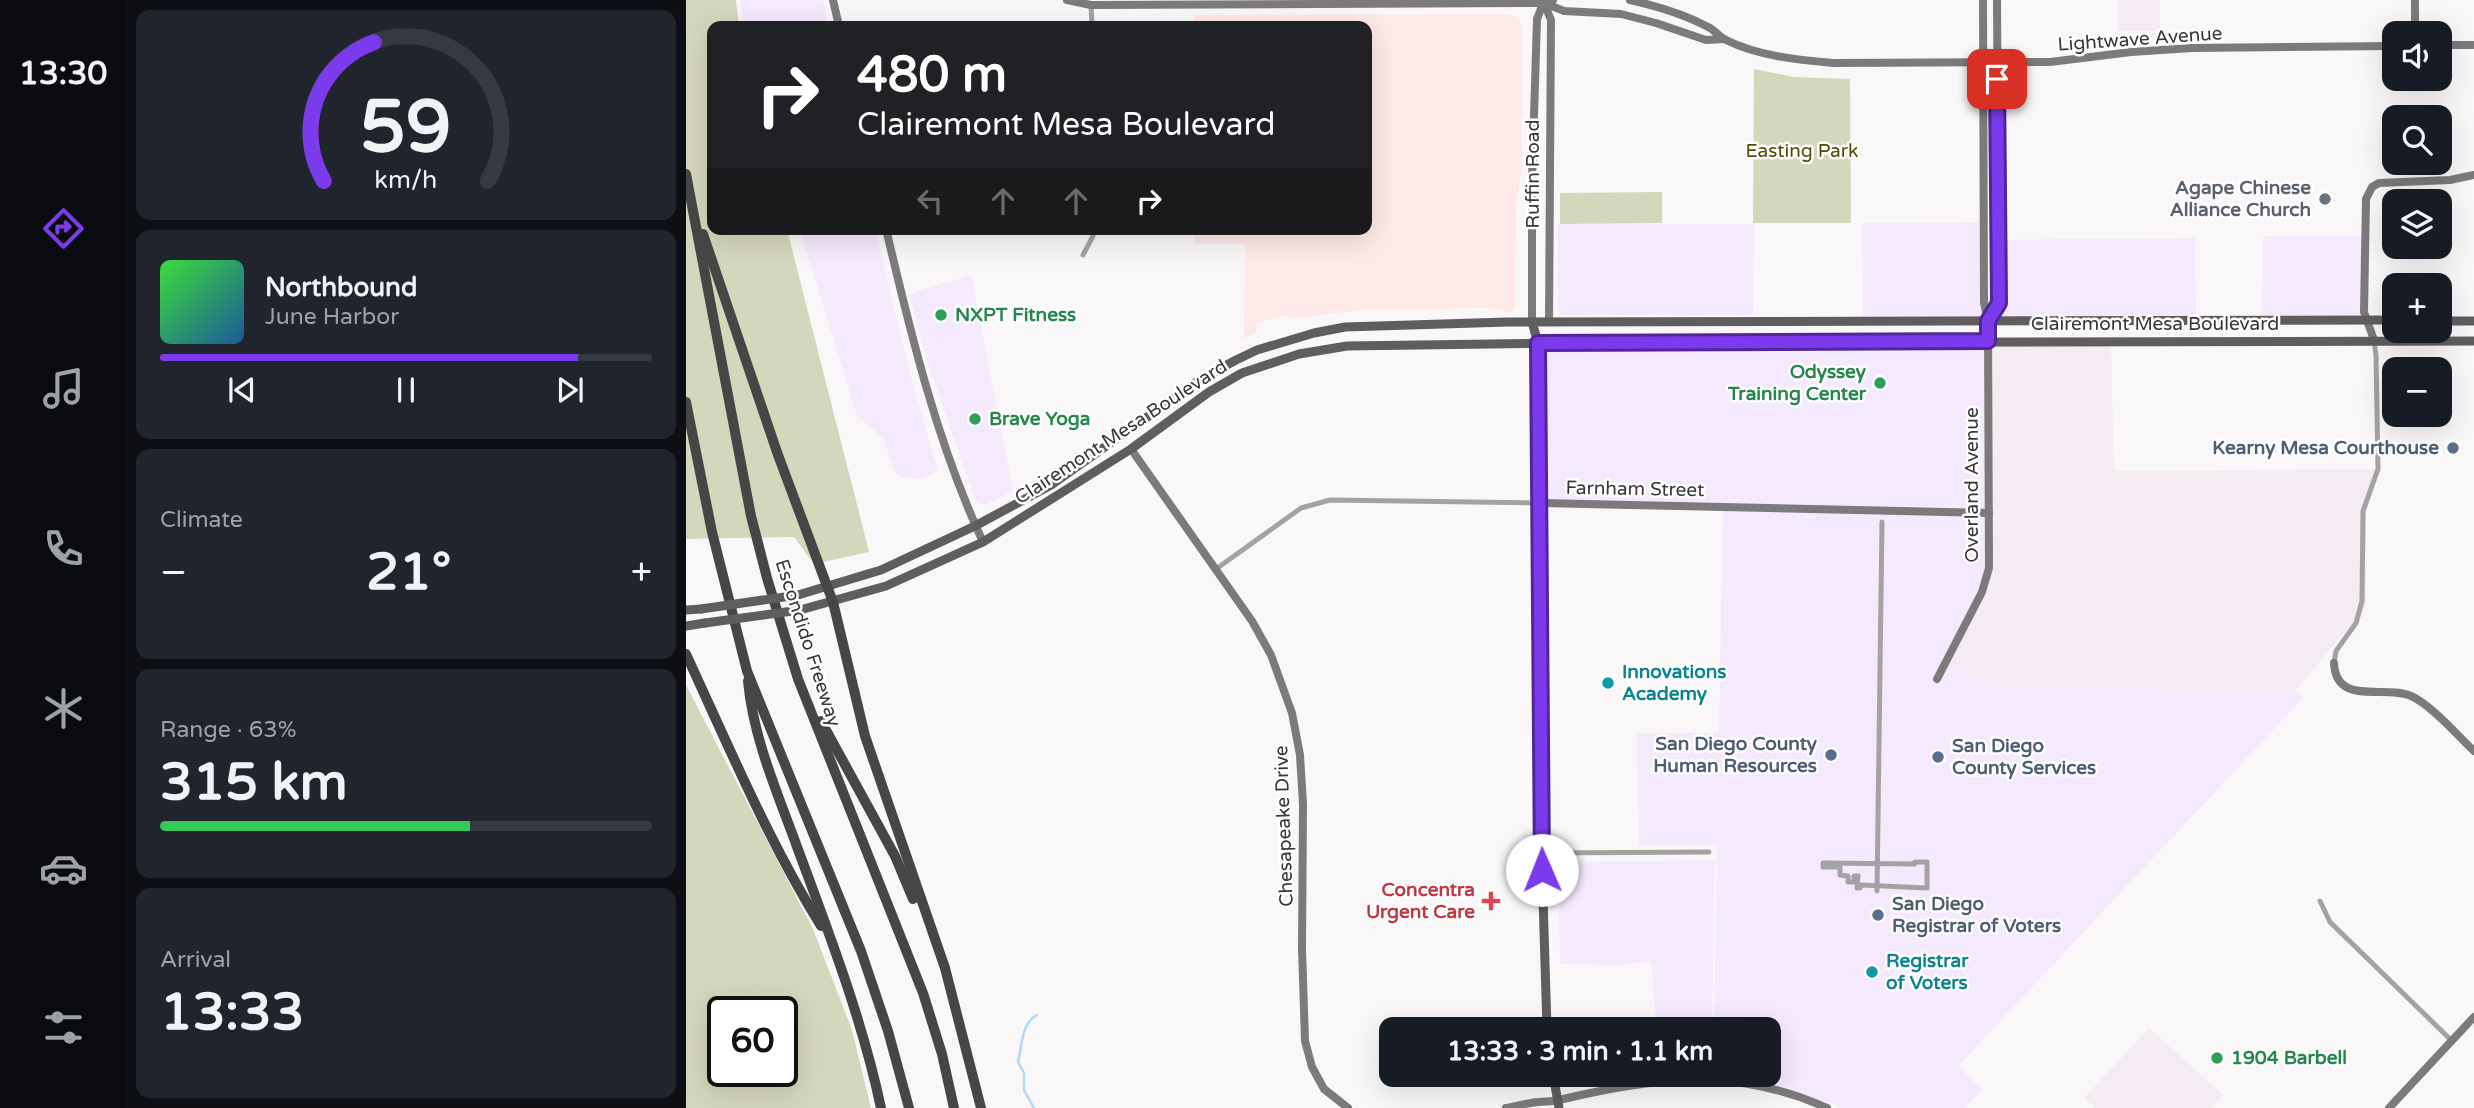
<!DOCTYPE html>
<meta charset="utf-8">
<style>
body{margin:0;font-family:"Varela Round",sans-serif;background:#20242c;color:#f1f3f6;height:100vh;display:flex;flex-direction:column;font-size:26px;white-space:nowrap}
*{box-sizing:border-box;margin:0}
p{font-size:23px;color:#9ea1a6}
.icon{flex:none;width:38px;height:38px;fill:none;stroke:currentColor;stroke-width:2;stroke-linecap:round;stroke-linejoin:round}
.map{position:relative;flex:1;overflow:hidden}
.details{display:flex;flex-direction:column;gap:10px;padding:10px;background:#0d0f14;width:560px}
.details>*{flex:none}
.guide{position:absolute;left:21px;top:21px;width:665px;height:214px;border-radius:14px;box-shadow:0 7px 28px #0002;background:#202124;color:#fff;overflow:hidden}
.buttons{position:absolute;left:1696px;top:21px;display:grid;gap:14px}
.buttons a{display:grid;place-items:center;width:70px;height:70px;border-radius:14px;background:#171b24;box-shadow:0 7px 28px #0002;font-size:35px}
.speed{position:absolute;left:21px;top:996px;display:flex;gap:14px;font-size:35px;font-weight:700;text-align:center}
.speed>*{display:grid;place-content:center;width:91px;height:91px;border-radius:50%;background:#171b24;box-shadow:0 7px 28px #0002;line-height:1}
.speed .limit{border:4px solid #111;border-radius:10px;background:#fff;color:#111}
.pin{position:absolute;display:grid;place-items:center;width:60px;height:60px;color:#fff;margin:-30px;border-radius:14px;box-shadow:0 4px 10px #0006}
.me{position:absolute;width:77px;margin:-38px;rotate:359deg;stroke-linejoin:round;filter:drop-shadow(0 0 5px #0008)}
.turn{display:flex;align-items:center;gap:24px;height:147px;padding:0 35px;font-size:32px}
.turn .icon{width:91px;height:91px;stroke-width:2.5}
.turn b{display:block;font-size:49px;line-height:60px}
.lanes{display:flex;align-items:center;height:66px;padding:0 35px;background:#0003;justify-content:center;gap:35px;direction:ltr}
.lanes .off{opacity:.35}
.big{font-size:52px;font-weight:700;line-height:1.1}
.details .tile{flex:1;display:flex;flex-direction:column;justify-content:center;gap:10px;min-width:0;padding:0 24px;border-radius:14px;background:#20242c}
.details .dial{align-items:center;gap:0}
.dial svg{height:182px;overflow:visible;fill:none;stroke:#363941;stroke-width:7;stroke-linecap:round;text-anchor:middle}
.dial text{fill:#f1f3f6;stroke:none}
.song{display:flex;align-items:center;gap:21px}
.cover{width:84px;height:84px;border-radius:10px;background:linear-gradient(135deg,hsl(120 70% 55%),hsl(210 70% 35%))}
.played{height:7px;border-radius:4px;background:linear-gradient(90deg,#7c3aed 85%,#363941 85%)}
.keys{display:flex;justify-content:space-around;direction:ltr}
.heat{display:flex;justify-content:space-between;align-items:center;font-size:38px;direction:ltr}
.charge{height:10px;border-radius:5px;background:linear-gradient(90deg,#34c759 63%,#363941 0)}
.trip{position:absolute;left:693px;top:1017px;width:402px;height:70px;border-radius:14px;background:#171b24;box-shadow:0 7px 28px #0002;font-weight:700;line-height:70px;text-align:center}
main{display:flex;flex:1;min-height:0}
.dock{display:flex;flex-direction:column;width:126px;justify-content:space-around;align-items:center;background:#090b0e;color:#9ea1a6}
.dock .icon{width:49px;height:49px}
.dock .on{color:#7c3aed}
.dock b{font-size:32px;color:#f1f3f6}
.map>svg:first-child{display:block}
</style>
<main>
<nav class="dock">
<b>13:30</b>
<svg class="icon on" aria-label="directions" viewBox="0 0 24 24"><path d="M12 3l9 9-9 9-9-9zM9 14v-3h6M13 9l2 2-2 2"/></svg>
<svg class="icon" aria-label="music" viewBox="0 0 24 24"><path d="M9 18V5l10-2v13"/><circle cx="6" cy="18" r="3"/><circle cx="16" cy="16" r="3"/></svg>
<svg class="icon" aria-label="phone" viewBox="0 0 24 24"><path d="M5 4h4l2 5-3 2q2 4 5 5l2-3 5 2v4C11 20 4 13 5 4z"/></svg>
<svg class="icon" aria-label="climate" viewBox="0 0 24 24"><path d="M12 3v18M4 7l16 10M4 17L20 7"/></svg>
<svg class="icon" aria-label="car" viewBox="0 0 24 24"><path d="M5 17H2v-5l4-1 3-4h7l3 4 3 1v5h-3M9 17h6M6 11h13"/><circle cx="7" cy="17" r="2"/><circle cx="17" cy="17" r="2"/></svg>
<svg class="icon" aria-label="filters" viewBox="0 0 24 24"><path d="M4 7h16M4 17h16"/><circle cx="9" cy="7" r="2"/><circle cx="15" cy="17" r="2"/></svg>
</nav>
<section class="details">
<div class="tile dial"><svg viewBox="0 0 100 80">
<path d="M14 69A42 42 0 1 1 86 69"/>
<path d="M14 69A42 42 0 0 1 36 8" stroke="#7c3aed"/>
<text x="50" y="56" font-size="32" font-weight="700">59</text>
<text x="50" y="72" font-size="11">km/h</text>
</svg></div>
<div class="tile">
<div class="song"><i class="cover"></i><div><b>Northbound</b><p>June Harbor</p></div></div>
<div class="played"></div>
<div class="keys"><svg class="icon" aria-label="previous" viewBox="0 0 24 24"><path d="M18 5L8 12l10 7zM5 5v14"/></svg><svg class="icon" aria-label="pause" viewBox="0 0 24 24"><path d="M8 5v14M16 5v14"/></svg><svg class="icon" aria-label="next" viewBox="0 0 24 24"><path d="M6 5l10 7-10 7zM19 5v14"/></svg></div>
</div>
<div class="tile"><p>Climate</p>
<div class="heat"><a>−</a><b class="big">21°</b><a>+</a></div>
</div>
<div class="tile"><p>Range · 63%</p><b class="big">315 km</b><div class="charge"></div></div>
<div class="tile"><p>Arrival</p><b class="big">13:33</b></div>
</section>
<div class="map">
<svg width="1788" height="1108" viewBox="0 0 1788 1108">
<rect width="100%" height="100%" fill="#faf7f9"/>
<g fill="#f5e9fd">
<polygon points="54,0 137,0 142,26 57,26"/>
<polygon points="1295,222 1297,319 1177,320 1176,223"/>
<polygon points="872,224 1068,224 1067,315 877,315 872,311"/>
<polygon points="114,229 189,229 225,378 252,471 237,479 216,477 209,473 197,438 171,416"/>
<polygon points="1577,236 1676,236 1674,317 1576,318"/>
<polygon points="1509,238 1510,319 1307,319 1308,240"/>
<polygon points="285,275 327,491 299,505 290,502 241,360 223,294"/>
<polygon points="1304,344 1308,541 1303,584 1262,663 1316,689 1609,691 1617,698 1272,1066 1296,1090 1279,1108 1156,1108 1096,1086 1027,1076 1027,1074 1083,1074 1083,1029 1028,1029 1031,845 953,845 951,733 1033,733 1037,511 1263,513 859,502 860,346"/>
<polygon points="1029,860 1026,1029 971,1029 965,961 934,965 874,964 873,914 874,868 876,865 882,862"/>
</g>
<g fill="#f4ebf3">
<rect x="1432" y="0" width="42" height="31"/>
<polygon points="1304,344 1425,344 1428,471 1692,469 1680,515 1680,607 1609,691 1316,689 1299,684 1261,663 1303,584 1308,541"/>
<polygon points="1463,1028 1537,1095 1525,1108 1410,1108 1398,1098"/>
</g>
<polygon fill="#fee8e8" points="822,14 832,18 836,27 836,165 830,206 829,309 824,312 803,308 673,310 607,319 599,315 571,323 570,333 558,338 559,244 508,244 508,229 681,229 681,26 508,26 508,15"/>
<g fill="#d5d7bc" fill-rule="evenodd">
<polygon points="0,0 50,0 53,26 26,26 26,229 101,229 183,552 128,564 108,537 0,539"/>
<polygon points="1068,69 1108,77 1164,79 1165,223 1067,223"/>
<polygon points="976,192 976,223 874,224 874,193"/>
<path d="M0,685L127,929L166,1030L185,1108H0ZM37,1012H96V1071H37Z"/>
</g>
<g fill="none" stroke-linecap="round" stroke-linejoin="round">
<path stroke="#b0d7f7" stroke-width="2.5" d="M348,1108L338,1090V1073L332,1062C336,1047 335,1023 351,1015"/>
<g stroke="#a4a3a3" stroke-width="5">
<polyline points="405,5 406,26"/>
<polyline points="397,255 407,236 407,229"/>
<polyline points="530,569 615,508 644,500 854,503"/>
<polyline points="1648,663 1650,651 1670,623 1676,601 1677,511 1692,469 1690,355 1688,340"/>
<polyline points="856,853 1023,852"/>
<polygon points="1229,862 1241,862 1241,888 1175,885 1174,888 1171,888 1172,876 1168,876 1168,882 1162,882 1162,876 1154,875 1154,867 1137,867 1137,863 1229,864"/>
<polyline points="1191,891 1196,522"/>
<polyline points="1634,901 1644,922 1766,1041"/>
</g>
<g stroke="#7c7a7a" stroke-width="8">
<polyline points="147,0 153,26"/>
<polyline points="381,0 405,5 858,3 867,0"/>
<path d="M944,0C971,6 998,14 1022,27C1029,30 1033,37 1040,40C1072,56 1112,60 1147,63L1364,62L1445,52L1506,48L1708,46"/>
<polyline points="1729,0 1729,33"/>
<polyline points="858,3 865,20 863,322"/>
<polyline points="858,3 878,11 935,14 970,23 1020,40 1038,39"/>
<polyline points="1754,45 1788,45"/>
<path d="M200,229C225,335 251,443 297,542"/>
<polyline points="1302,321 1313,303 1311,0"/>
<polyline points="846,322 846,181 851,19 858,1"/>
<polyline points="1688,340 1678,312 1680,199 1686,187 1693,183 1764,180 1788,175"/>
<polyline points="445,449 566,621 585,655 606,713 614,755 617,804 616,948 619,1041 626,1067 638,1089 662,1108"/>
<polyline points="854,503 1303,513"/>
<path d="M1648,663C1650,707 1699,684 1725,696C1744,704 1772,736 1788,751"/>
<polyline points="1251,679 1296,592 1303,568 1302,321 1298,303 1297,0"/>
<path d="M820,1108C831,1106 841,1103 852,1102C859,1101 866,1102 873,1100C968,1078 1049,1066 1141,1108"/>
<polyline points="1703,1108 1788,1017"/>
</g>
<g stroke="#605d5e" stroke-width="9">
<polyline points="1754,321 1788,321"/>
<polyline points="846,322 852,343 856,864 861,1029"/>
<polyline points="112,595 195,570 289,526 365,485 515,379 550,360 571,350 628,333 659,327 822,322 1708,320"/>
<polyline points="0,610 15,609"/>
<polyline points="114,610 200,586 297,542 445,449 523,392 556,373 613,354 661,346 874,343 1788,341"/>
<polyline points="0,626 19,623"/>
<polyline points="867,1074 873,1108"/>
</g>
<g stroke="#484546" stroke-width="10">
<polyline points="0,174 65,516 81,578 112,679 237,993 256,1054 268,1108"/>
<polyline points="17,234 92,455 147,602 179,736 259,968 295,1108"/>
<polyline points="0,402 26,532 61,671 175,951 202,1031 223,1108"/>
<path d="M0,654C42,745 82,840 135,926"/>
<path d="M62,681C67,737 91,792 110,844C142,931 176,1018 195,1108"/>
<polyline points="135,721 209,856 227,899"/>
</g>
<g stroke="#605d5e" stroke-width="9">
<polyline points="15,609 112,595"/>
<polyline points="19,623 114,610"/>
</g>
</g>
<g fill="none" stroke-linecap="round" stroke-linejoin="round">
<defs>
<polyline id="route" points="856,870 852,343 1302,341 1302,321 1313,303 1311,79"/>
</defs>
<use href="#route" stroke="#51269a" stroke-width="18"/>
<use href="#route" stroke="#7c3aed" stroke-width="12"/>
</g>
<circle fill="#6b7280" stroke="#fff" stroke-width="2.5" cx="1639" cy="199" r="7"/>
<g fill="#2e9e5b" stroke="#fff" stroke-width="2.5">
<circle cx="255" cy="315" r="7"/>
<circle cx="1194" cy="383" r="7"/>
<circle cx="289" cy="419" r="7"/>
<circle cx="1531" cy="1058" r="7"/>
</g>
<g fill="#5c6f8a" stroke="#fff" stroke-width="2.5">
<circle cx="1767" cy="448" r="7"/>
<circle cx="1145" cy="755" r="7"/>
<circle cx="1252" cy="757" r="7"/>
<circle cx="1192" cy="915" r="7"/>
</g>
<g fill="#0f9aa8" stroke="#fff" stroke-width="2.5">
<circle cx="922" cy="683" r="7"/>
<circle cx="1186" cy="972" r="7"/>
</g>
<path fill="#e0444e" stroke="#fff" stroke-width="2.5" d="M801.5 890.5h7v7h7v7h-7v7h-7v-7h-7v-7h7z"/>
<g text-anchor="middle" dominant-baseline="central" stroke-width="5" stroke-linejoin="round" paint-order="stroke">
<g font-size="19" fill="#373637" stroke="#fff">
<text transform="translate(1454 39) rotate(-4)">Lightwave Avenue</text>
<text transform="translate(847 174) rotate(-90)">Ruffin Road</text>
<text x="1469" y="324">Clairemont Mesa Boulevard</text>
<text transform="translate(435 432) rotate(-33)">Clairemont Mesa Boulevard</text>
<text transform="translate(1286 485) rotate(-90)">Overland Avenue</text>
<text transform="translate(949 489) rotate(1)">Farnham Street</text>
<text transform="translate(122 643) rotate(72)">Escondido Freeway</text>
<text transform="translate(598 826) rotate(-92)">Chesapeake Drive</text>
</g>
<g font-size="19" fill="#4c4e00" stroke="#fff">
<text x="1116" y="151">Easting Park</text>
</g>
<g font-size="19" font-weight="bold" fill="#5b616d" stroke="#fff" text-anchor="end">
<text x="1625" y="188">Agape Chinese<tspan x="1625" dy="22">Alliance Church</tspan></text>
</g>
<g font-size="19" font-weight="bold" fill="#27864d" stroke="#fff" text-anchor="start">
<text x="269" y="315">NXPT Fitness</text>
<text x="1180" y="372" text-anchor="end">Odyssey<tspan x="1180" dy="22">Training Center</tspan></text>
<text x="303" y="419">Brave Yoga</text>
<text x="1545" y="1058">1904 Barbell</text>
</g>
<g font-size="19" font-weight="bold" fill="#4e5e75" stroke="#fff" text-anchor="end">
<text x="1753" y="448">Kearny Mesa Courthouse</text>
<text x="1131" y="744">San Diego County<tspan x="1131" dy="22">Human Resources</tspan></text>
<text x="1266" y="746" text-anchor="start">San Diego<tspan x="1266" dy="22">County Services</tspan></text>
<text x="1206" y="904" text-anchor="start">San Diego<tspan x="1206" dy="22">Registrar of Voters</tspan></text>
</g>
<g font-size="19" font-weight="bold" fill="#0d838f" stroke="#fff" text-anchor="start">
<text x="936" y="672">Innovations<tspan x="936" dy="22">Academy</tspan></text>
<text x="1200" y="961">Registrar<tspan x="1200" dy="22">of Voters</tspan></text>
</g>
<g font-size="19" font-weight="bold" fill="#be3a42" stroke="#fff" text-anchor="end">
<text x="789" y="890">Concentra<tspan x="789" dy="22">Urgent Care</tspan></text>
</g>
</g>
</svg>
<div class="buttons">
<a><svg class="icon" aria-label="sound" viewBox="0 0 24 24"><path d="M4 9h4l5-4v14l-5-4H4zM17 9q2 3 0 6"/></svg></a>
<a><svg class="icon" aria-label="search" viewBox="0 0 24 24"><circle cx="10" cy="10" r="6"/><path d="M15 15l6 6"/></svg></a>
<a><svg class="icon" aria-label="layers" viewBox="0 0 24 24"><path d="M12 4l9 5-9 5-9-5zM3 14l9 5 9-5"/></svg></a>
<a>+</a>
<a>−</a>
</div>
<div class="speed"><div class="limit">60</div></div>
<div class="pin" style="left:1311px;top:79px;background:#d93025"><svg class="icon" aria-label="arrive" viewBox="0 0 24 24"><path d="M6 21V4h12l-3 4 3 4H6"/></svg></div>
<svg class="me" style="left:856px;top:870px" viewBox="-20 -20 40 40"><circle r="19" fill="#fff"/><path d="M0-13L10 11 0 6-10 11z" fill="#7c3aed"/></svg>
<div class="trip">13:33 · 3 min · 1.1 km</div>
<div class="guide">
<div class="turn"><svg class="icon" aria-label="right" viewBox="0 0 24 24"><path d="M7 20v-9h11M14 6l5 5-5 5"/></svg><div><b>480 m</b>Clairemont Mesa Boulevard</div></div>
<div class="lanes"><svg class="icon off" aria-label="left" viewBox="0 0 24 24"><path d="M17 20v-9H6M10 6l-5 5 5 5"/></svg><svg class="icon off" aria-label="ahead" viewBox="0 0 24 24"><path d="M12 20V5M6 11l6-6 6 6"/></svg><svg class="icon off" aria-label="ahead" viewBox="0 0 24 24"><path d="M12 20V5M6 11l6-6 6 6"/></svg><svg class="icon" aria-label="right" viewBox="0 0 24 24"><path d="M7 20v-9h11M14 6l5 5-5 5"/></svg></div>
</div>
</div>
</main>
